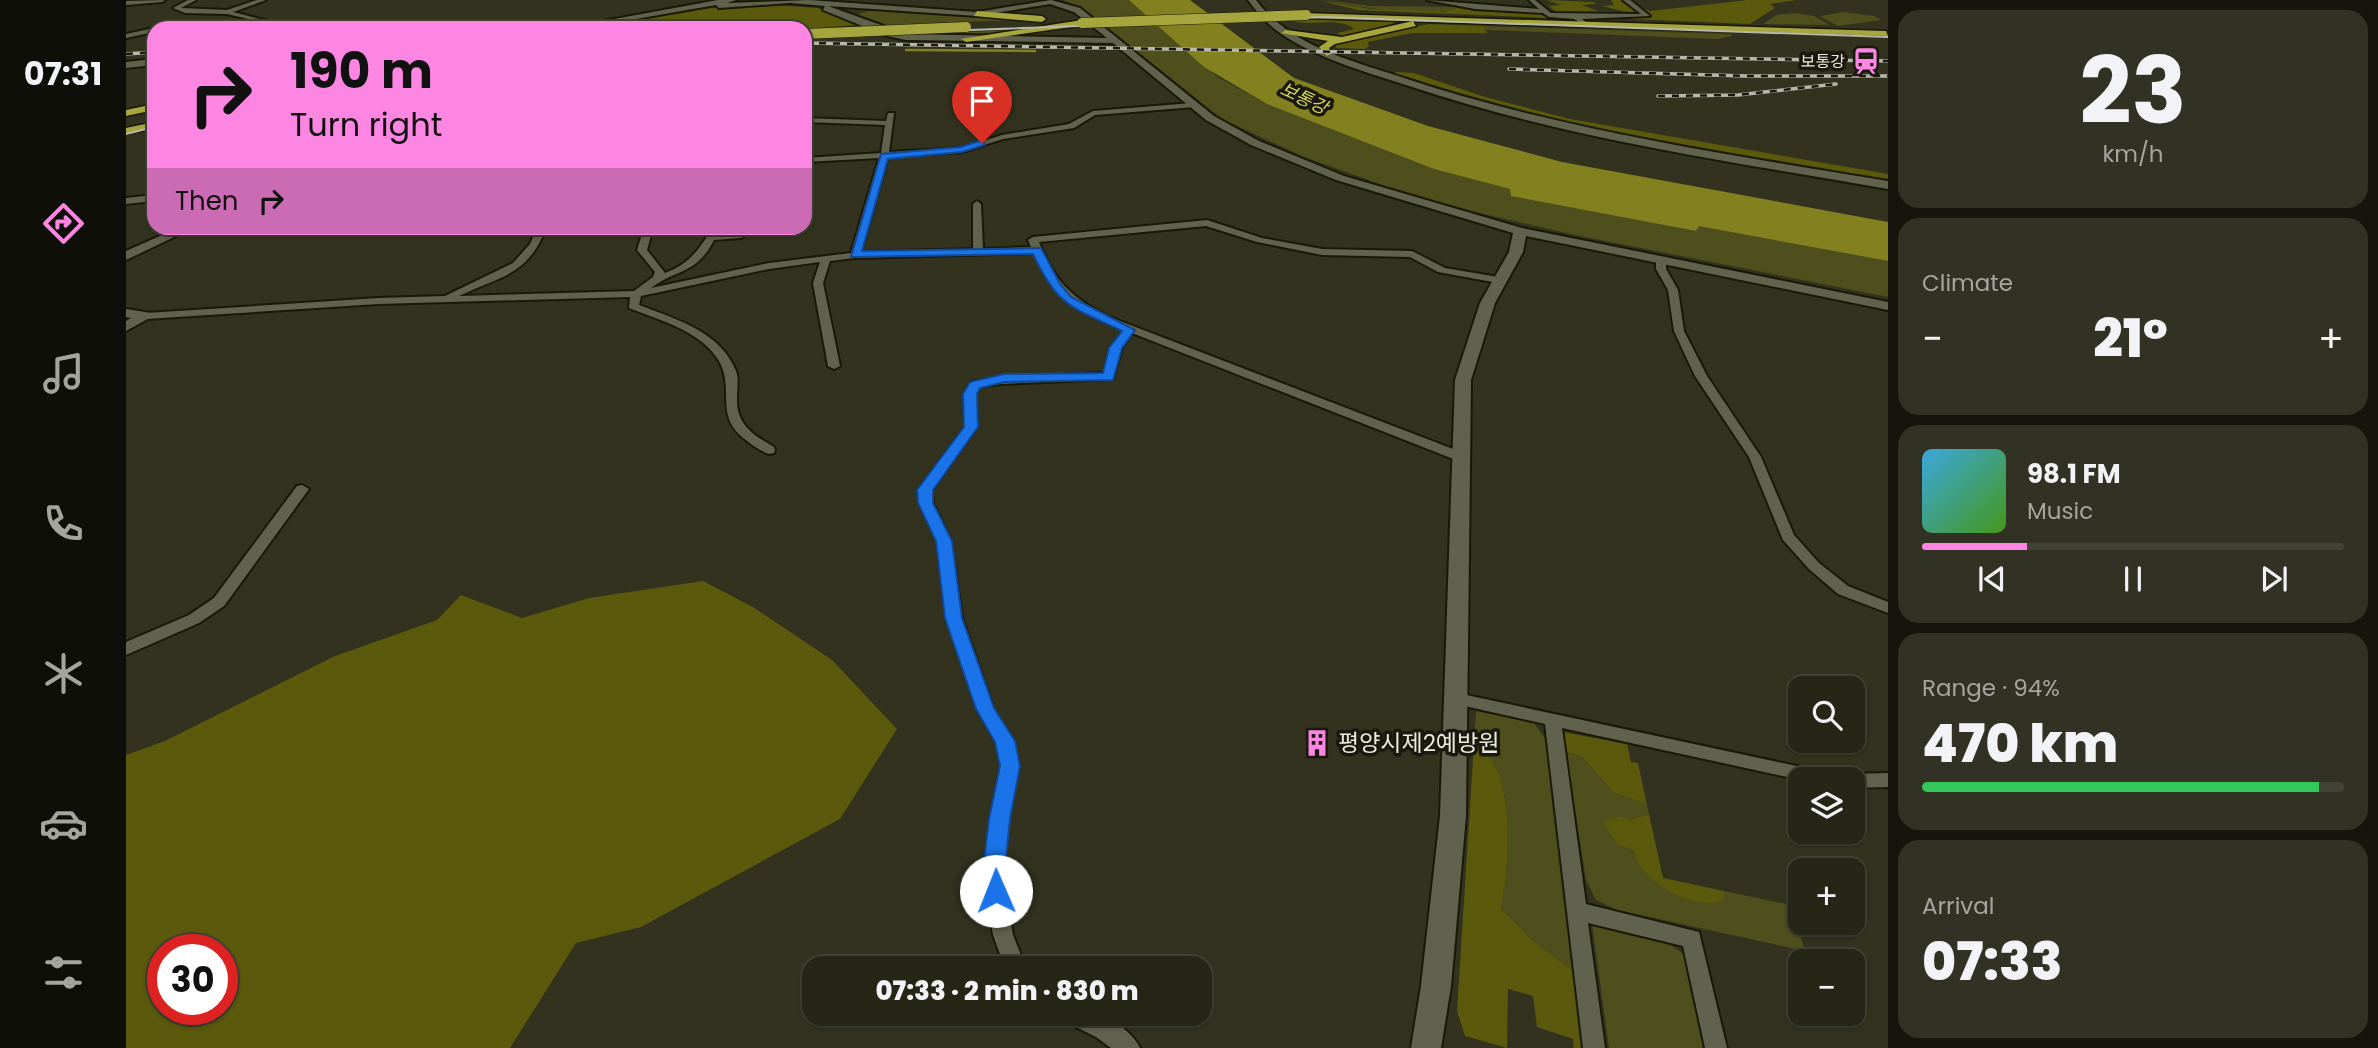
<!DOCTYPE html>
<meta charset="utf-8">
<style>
body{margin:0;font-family:Poppins,"Noto Sans KR",sans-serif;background:#323224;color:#f1f3f6;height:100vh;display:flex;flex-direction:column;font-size:26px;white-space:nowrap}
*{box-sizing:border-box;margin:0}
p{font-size:23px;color:#a4a5a1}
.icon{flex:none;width:38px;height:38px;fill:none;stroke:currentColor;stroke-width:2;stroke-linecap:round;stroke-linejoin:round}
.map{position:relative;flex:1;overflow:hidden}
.drawer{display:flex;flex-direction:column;gap:10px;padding:10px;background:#15150d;width:490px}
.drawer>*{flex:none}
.hud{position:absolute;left:21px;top:21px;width:665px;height:214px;border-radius:21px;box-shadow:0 2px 5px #0004,0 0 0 2px #424336;background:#fd86e2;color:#111;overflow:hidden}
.fabs{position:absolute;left:1662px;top:676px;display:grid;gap:14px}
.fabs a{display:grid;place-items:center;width:77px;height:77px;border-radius:14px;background:#262617;box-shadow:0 2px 5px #0004,0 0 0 2px #424336;font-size:35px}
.speed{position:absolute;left:21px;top:934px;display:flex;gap:14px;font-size:35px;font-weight:700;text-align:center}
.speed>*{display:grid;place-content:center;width:91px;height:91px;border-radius:50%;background:#262617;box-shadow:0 2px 5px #0004,0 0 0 2px #424336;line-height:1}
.speed .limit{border:10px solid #d22;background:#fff;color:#111}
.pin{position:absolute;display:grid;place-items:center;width:60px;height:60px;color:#fff;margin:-72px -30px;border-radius:50% 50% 50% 0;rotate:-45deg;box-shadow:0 0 7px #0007}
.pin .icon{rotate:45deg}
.me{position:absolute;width:77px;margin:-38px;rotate:359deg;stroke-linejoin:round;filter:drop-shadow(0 0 5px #0008)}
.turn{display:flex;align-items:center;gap:24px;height:147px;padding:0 28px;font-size:32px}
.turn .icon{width:91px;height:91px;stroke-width:2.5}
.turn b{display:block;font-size:49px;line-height:60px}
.then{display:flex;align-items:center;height:66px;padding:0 28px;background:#0003;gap:14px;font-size:26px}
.big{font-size:52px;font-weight:800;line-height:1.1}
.drawer .widget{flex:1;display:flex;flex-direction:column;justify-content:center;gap:10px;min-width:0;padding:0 24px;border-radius:21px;background:#323224}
.drawer .dial{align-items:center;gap:0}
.dial b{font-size:91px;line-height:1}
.song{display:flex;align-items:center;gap:21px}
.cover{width:84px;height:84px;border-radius:10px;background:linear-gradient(135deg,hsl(200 70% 55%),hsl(100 70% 35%))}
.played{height:7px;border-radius:4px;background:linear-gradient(90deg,#fd86e2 25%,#424336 25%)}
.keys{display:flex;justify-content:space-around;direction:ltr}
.heat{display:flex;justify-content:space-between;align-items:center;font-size:38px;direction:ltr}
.charge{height:10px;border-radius:5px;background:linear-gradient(90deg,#34c759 94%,#424336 0)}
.trip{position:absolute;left:676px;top:956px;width:410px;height:70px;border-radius:21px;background:#262617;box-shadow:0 2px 5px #0004,0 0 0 2px #424336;font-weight:800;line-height:70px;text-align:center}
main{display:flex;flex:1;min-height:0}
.tab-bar{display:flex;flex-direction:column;width:126px;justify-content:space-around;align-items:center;background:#0f0f09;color:#a4a5a1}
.tab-bar .icon{width:49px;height:49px}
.tab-bar .current{color:#fd86e2}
.tab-bar b{font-size:32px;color:#f1f3f6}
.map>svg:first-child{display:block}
</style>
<main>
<nav class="tab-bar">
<b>07:31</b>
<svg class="icon current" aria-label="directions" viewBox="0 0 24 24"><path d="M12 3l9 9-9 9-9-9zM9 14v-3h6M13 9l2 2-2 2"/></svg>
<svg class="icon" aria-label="music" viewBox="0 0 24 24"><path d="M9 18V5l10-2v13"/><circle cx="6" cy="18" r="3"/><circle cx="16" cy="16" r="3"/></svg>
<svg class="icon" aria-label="phone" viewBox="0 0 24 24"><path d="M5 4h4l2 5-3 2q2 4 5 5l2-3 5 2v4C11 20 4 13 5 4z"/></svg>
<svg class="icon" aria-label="climate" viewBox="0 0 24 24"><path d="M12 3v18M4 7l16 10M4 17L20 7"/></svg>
<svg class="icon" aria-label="car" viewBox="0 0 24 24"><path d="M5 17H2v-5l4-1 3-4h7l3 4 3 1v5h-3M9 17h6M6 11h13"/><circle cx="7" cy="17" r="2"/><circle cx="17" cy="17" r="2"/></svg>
<svg class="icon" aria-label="filters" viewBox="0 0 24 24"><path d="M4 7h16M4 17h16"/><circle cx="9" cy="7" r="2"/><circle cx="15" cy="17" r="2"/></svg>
</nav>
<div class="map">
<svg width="1762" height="1048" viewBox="0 0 1762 1048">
<rect width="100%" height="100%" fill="#32321f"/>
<g fill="#4f4e1d">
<polygon points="937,0 1003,0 1092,77 1141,104 1308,169 1385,189 1385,195 1570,231 1572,225 1762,261 1762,297 1449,235 1358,214 1293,198 1178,157 1096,119 957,8"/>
<path d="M1200,0L1244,6L1335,7C1317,20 1223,7 1200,0Z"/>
<polygon points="746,9 890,20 810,23 812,33 890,30 853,36 784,36 727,16"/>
<polygon points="1718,12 1748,16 1755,20 1712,26 1694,16"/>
<polygon points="1667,13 1688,16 1704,25 1637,24 1650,15"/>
<polygon points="1357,26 1604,34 1607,36 1592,39 1359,30"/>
<path d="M1350,711L1408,723L1421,741L1450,973L1406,940L1375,908C1383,870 1388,797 1367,762C1362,755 1354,749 1348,743Z"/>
<path d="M1440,752L1456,757L1487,792L1521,805L1523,814L1503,820L1495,845L1507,850C1528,893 1555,893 1598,899V891L1665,905L1679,951L1491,910L1470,900L1460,880Z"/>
<polygon points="1466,924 1539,941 1559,955 1581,1048 1483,1048"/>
</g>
<g fill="#5a590c" fill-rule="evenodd">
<polygon points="1191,0 1245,9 1319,12 1335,7 1413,12 1418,16 1447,19 1232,10"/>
<polygon points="1421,0 1468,2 1470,4 1456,5 1472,11 1500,12 1476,6 1488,5 1485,0 1494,0 1513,14 1432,13 1423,6 1435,5"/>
<polygon points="1622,0 1671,0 1644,4 1649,8 1624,24 1481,18 1523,17 1510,6 1524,11"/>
<polygon points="647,5 692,8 730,25 679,29 459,28 565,9"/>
<path d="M1206,19L1264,21L1269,23L1216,36L1211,33L1228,29C1212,16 1188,27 1168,21Z"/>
<polygon points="1303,24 1357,26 1361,33 1286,33 1242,42 1243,46 1239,49 1210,48 1210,44 1217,41"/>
<path d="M1270,72L1288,73L1359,97L1444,119L1762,174V183C1599,154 1436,129 1278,78L1269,74Z"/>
<path d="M577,581L627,607L706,660L771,729L714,819L515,927L450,943L384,1048H0V755L39,741L209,656L311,620L335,595L396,618L463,598ZM37,950H96V1010H37Z"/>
<polygon points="1437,732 1501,744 1505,762 1512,763 1521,805 1487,792 1456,757 1440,752"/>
<path d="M1348,743C1354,749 1362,755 1367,762C1388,797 1383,870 1375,908L1406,940L1450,973L1458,1048H1448L1447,1039L1411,1027L1407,996L1382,989L1381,1048L1339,1036L1331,1011Z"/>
<path d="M1523,814L1537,878L1598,891V899C1576,913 1527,887 1514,866C1511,862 1510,854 1507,850L1492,845L1477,822L1495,816L1503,820Z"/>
</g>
<polygon fill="#83811f" points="1003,0 1064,0 1168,78 1302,126 1436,162 1762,222 1762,261 1573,226 1570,231 1385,196 1384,189 1308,169 1141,104 1078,67"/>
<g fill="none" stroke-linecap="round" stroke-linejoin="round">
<polyline stroke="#83811f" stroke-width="2.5" points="780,50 909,51"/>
<defs>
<g id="street">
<polygon points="39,0 36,2 0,5 0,1"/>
<polygon points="62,0 70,0 55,8 101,10 131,0 140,0 107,12 146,22 131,28 122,28 136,22 101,14 59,13 47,8"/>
<polygon points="1301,0 1413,9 1403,0 1409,0 1425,13 1515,14 1497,0 1504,0 1524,16 1456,19 1461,23 1458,25 1448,19 1423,17 1417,13 1349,9"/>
<polygon points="68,22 66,25 36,28 39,26"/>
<polygon points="28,28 28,32 0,38 0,34"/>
<path d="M1066,103H1069V107L969,115L948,128L877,139L836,152L762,157L735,252L847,249V204L851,201L855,204L857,249L905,247L902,240L907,237L1081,220L1136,238L1196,249L1286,251L1319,268L1372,277L1377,280L1372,283L1312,272L1284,257L1196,255L1131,242L1080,226L913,242C928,281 945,297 981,316L1340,454L1341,457L1335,461L1330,460L1006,333L996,348L987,379L874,384L854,387L850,394L851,427L806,490L807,503L825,541L836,618L867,708L888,741L893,766L882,819L877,878L887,935L900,968H879L867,935L857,878L864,819L875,766L870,742L851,709L820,618L811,541L793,503L792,490L839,427L838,394L845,382L874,377L978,373L984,348L998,330C950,311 931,300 908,253L729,258L704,261L697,283L714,366L708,369L702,366L687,283L694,262L643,269L515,296L513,305C549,319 594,331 610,371C613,379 611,388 611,398C610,424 627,435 648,447L649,450L648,453L643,454C635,451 627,446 620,440C586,415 611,387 591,358C572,330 533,320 503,308L504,297L252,304L20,319L15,316L20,313L252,298L319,296L387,263L404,244L411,228H420C402,276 374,276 333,296L508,291L527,277L529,272L511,250L518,228H527L521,250L539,273C560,265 570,254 582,235L615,232L620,235L615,238L588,240C570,275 552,268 525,288L643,263L725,253L753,158L679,162V158L755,153L759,125L679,122V118L760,121L762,113H768L763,152L835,148L876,135L943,124L967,111Z"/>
<polygon points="28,195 28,201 0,204 0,198"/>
<polygon points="1535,257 1540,260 1540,269 1552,290 1558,331 1581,376 1635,457 1668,535 1693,563 1722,586 1762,602 1762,613 1712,594 1683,569 1657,540 1623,457 1569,376 1548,331 1542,290 1530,269 1530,260"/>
<polygon points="176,485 183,489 98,606 73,623 0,655 0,642 63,615 88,598 171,486"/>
<polygon points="1331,693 1708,774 1711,779 1675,780 1436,728 1460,904 1573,932 1601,1048 1579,1048 1557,946 1462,923 1479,1048 1457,1048 1419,724 1325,703 1323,699 1325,695"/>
<polygon points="1762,773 1762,787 1727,788 1727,779 1719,779 1727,774"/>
<path d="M935,1013C946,1013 960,1011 970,1013C985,1017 1008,1034 1014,1048H985L970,1037L938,1021Z"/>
</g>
<g id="secondary">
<path d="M592,0H610L601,3L683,0L851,12L925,0L954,8L1088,116L1133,141L1218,176L1396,228L1762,302V310L1400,236L1397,252L1369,303L1345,380L1340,816L1325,986L1315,1048H1285L1295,986L1314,816L1329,380L1354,303L1383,252L1387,233L1210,180L1125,145L1080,120L987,43L780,40L761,36L697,10L699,6L664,3L593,8L590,5L458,28H439ZM924,4L948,12L981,38L780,34L702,6L851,16Z"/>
<path d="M1122,0H1130C1164,46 1226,61 1278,78C1435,130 1599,154 1762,181V189C1601,161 1438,138 1283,86C1242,73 1197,60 1160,37C1144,27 1133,15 1122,0Z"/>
<polygon points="28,59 28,65 0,68 0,62"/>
<polygon points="52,228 67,228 0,260 0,251"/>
<polygon points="0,309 25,313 27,316 0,331 0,321 5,318 0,317"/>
</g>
<g id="highway">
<polygon points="851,11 916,16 920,19 916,22 848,16"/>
<polygon points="1177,13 1760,31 1762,36 1180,18"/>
<polygon points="956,20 959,25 840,42 835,39"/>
<polygon points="1287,21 1290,26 1209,44 1203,48 1206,53 1201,56 1193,47 1202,41 1155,33 1160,30 1216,37"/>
<polygon points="28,104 28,110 0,116 0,110"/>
<polygon points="28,122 28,128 0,134 0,128"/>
</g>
</defs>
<use href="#street" stroke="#1a1907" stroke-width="4"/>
<use href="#secondary" stroke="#1a1907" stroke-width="4"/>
<use href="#highway" stroke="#1a1907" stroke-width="3"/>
<use href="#street" fill="#61624d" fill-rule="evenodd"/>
<use href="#secondary" fill="#61624d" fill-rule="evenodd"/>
<use href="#highway" fill="#a7a53e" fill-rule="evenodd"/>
<g stroke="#b8b8aa" stroke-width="2">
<polyline points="679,36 1198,17 1762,37"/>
<polyline points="0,134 28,127"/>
</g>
<defs>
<g id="rail">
<polyline points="679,43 1762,61"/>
<polyline points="0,54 28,52"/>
<polyline points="1383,69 1620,76 1762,76"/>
<polyline points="1532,96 1612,95 1710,84"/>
</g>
</defs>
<use href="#rail" stroke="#b8b8aa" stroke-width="3.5"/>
<use href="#rail" stroke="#191910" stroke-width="2.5" stroke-dasharray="7" stroke-linecap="butt"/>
<defs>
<g id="highway-bridge">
<polyline points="956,23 1180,15"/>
<polyline points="679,34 840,27"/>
</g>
</defs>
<use href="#highway-bridge" stroke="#1a1907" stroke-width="11" stroke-linecap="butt"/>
<use href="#highway-bridge" stroke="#a7a53e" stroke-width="10"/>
</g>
<path fill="#1a73e8" stroke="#114b97" stroke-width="2" d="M856,140L859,145L836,152L762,159L736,251L915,248L934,284L945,297L1009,330L996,348L987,380L878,382L854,388L851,394L852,427L807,490V503L826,541L836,618L868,708L889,741L894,766L884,819L878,878L881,891L878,899L870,902L862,899L856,878L863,819L874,766L869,742L850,709L819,618L810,541L792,503L791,490L838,427L837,394L844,382L878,374L977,373L983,348L996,331C944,306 933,308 907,254L725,257L755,154L835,147Z"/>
<defs>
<symbol id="station-bare" viewBox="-9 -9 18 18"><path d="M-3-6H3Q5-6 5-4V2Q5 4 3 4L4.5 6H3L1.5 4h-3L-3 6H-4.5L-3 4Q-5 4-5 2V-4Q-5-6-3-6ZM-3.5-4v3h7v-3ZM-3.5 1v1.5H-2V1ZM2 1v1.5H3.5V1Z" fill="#fd86e2" stroke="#191910" stroke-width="2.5" paint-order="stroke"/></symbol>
<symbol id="building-bare" viewBox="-9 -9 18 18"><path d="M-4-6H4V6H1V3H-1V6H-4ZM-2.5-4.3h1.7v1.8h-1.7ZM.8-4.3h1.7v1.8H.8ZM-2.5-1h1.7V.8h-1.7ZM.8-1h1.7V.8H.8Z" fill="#fd86e2" stroke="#191910" stroke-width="2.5" paint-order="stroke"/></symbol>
</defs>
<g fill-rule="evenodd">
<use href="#station-bare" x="1721" y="42" width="38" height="38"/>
<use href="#building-bare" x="1172" y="724" width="38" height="38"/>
</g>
<g text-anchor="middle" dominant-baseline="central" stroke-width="7" stroke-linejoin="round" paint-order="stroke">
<g font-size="16" fill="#eaeade" stroke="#191910" text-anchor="end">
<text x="1719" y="61">보통강</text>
</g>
<g font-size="18" font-style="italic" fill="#dad85c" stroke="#191910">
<text transform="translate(1178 98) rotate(25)">보통강</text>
</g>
<g font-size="23" fill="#eaeade" stroke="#191910" text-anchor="start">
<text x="1212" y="743">평양시제2예방원</text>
</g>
</g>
</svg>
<div class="fabs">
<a><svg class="icon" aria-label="search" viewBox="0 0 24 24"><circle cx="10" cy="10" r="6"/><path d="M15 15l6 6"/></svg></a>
<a><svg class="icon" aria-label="layers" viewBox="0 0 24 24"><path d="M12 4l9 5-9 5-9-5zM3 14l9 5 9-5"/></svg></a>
<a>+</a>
<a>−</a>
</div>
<div class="speed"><div class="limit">30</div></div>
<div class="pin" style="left:856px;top:143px;background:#d93025"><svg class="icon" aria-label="arrive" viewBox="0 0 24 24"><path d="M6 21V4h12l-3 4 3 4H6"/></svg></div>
<svg class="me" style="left:870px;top:891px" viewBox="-20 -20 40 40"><circle r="19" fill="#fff"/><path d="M0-13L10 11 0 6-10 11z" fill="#1a73e8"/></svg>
<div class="trip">07:33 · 2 min · 830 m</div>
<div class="hud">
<div class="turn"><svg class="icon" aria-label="right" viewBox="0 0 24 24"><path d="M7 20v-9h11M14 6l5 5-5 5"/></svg><div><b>190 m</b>Turn right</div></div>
<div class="then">Then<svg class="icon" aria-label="right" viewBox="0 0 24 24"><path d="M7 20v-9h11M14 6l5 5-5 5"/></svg></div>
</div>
</div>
<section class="drawer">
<div class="widget dial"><b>23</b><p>km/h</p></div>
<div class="widget"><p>Climate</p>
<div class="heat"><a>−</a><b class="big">21°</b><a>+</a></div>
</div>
<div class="widget">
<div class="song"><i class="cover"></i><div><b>98.1 FM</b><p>Music</p></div></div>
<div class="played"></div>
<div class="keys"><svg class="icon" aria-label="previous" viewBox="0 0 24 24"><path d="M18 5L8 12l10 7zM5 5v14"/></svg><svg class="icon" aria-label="pause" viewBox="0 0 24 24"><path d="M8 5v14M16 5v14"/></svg><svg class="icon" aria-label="next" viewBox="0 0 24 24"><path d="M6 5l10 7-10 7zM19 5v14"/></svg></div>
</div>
<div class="widget"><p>Range · 94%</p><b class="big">470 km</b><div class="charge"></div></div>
<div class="widget"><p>Arrival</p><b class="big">07:33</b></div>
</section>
</main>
